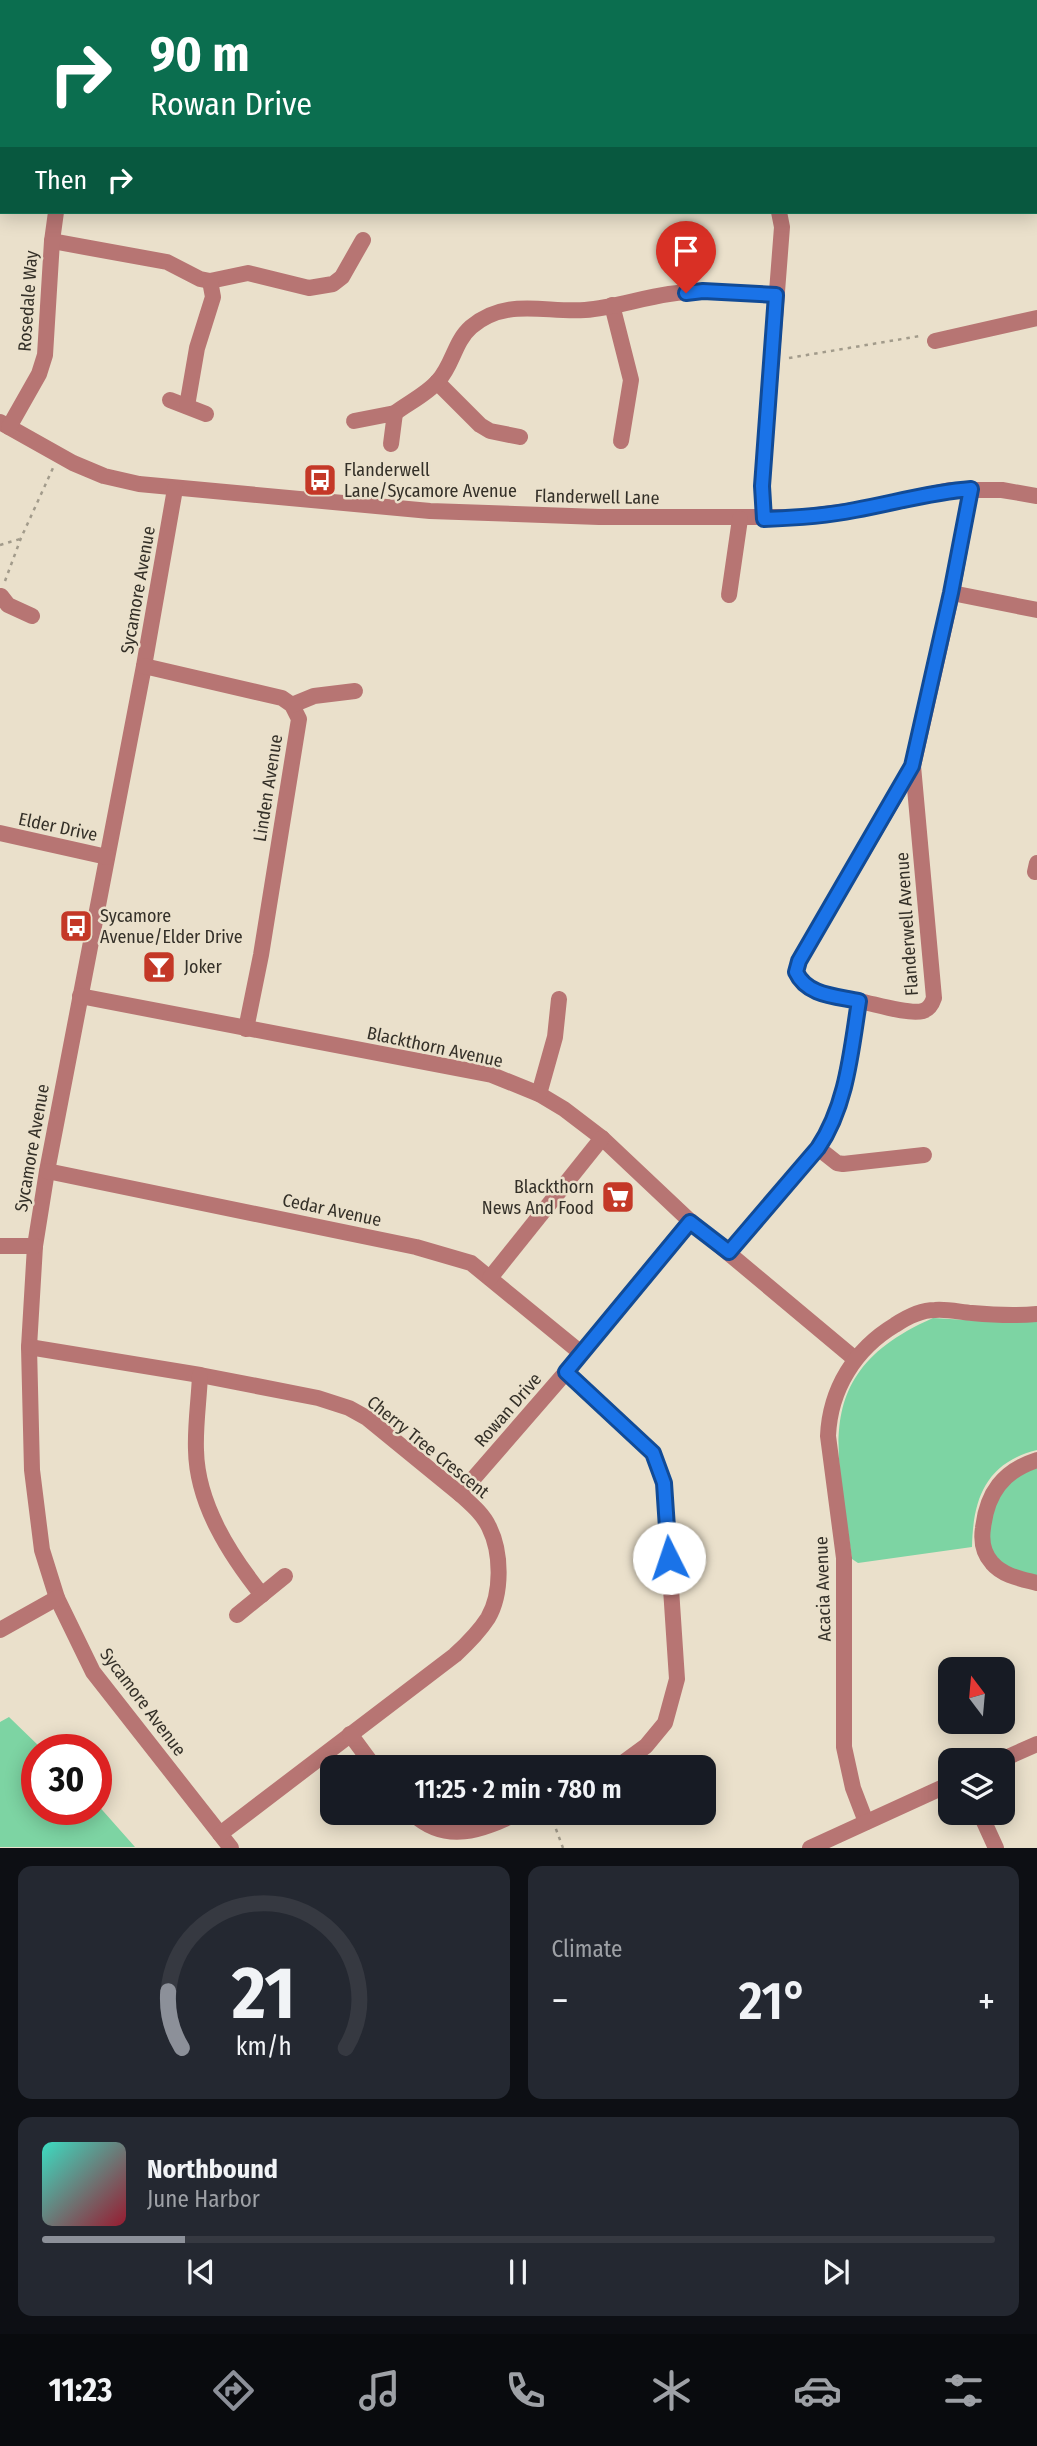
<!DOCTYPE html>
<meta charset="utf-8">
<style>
body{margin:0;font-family:"Fira Sans Condensed",sans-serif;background:#242831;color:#f1f3f6;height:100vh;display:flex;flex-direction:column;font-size:26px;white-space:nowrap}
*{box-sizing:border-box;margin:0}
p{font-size:23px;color:#9ea1a6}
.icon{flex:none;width:38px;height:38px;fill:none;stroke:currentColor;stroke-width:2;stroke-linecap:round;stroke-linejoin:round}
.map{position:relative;height:1848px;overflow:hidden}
.drawer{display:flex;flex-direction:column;gap:18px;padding:18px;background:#0d0f14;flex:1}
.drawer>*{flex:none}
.guide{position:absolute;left:0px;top:0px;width:1038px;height:214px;box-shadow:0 4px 18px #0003;background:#0b6e4f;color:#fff;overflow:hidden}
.needle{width:46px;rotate:344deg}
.fabs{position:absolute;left:938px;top:1657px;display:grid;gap:14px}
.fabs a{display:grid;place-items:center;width:77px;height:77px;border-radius:14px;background:#171b24;box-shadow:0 4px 18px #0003;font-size:35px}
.speed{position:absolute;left:21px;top:1734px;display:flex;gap:14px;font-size:35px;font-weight:700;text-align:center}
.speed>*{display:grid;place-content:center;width:91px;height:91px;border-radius:50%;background:#171b24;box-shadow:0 4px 18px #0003;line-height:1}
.speed .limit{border:10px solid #d22;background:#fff;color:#111}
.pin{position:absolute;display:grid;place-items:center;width:60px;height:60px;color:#fff;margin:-72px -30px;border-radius:50% 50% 50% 0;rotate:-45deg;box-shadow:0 0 7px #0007}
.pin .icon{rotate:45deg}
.me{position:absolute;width:77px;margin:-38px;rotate:356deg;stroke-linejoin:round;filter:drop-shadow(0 0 5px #0008)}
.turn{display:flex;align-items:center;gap:24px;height:147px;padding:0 35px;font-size:32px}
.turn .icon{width:91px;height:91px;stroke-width:2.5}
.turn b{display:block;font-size:49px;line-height:60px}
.then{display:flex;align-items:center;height:66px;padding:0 35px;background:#0003;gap:14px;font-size:26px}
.big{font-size:52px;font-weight:600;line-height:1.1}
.drawer .tile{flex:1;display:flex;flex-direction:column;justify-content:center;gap:10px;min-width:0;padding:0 24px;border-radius:14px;background:#242831}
.drawer .dial{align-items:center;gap:0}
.dial svg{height:182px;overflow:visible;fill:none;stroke:#363941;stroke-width:7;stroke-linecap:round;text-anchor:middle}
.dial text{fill:#f1f3f6;stroke:none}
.song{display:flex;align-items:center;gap:21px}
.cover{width:84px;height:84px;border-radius:10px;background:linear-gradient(135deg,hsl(170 70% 55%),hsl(350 70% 35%))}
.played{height:7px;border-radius:4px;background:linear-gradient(90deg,#8c9099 15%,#363941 15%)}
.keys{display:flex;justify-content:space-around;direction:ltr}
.heat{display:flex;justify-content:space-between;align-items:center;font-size:38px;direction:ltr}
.drawer .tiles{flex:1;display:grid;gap:18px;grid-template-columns:1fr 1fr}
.tile:last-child{grid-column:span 2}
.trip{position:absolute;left:320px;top:1755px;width:396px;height:70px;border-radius:14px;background:#171b24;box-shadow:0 4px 18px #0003;font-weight:600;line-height:70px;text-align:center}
.tab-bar{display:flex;height:112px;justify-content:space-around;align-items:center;background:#090b0e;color:#9ea1a6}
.tab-bar .icon{width:49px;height:49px}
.tab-bar .active{color:#8c9099}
.tab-bar b{font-size:32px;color:#f1f3f6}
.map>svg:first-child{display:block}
</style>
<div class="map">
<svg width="1037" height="1848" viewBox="0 0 1037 1848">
<rect width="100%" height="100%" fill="#eae0cb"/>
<g fill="#7dd4a3">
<path d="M933,1318L999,1322L1037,1321V1450C985,1463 973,1500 972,1547L858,1563L852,1559C837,1449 810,1372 933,1318Z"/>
<path d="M1037,1467V1576C1023,1573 1007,1569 998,1559C978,1537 994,1496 1013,1479C1019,1474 1029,1470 1037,1467Z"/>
<polygon points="9,1717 43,1750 37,1750 37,1810 96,1810 96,1803 135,1847 0,1847 0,1722"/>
</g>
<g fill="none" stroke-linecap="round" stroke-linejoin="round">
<g stroke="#a29b8b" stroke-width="2.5" stroke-dasharray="3.5 5" stroke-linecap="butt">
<polyline points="165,0 177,2"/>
<polyline points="104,2 105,0"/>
<polyline points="789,358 920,336"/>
<polyline points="0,545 20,539"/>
<polyline points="5,581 21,538 53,468"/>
<polyline points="550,1813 563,1848"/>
</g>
<g stroke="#b77573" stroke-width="16">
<polyline points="479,0 481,2"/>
<polyline points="840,0 843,2"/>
<polyline points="874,2 875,0"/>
<polyline points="1036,166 1037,165"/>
<polyline points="1036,188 1037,189"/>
<polyline points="52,241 167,262 200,279 210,281 248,273 309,288 333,284 342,277 363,240"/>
<polyline points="612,305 631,380 621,441"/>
<polyline points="935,341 1037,318"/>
<polyline points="437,382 480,425 490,431 520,437"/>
<polyline points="170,400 206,414"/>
<polyline points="187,406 197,348 213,297 210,281"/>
<path d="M395,413C408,403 427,394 438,381C453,365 454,342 471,327C506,297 545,313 585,310C613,308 641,298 669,294C705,289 741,293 776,295"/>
<polyline points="354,421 395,413 391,444"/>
<polyline points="0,422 73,463 104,476 139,484 430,511 599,517 803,517 855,510 950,490 1002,490 1037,496"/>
<polyline points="9,427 39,374 45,355 52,241 56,212"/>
<polyline points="175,489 144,666 47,1171 35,1246 29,1347 32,1470 42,1550 57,1598 93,1672 231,1848"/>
<polyline points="764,519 762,486 782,227 779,212"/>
<polyline points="952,593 1037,610"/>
<polyline points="729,595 740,519"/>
<polyline points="1,596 8,605 32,616"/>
<polyline points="144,666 282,698 292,705 299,719 261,955 246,1029"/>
<polyline points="292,705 314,696 355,691"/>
<polyline points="0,833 107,857"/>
<polyline points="1035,872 1037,863"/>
<polyline points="80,996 492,1075 539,1094 564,1109 602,1138 690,1221 855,1359"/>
<path d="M859,1001C875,1004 909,1015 923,1011C929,1009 932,1004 934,998L913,766"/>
<polyline points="539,1094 555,1037 559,999"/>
<polyline points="818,1148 837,1163 843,1164 924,1155"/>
<polyline points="47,1171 416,1247 471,1263 581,1353"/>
<polyline points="0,1246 35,1246"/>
<path d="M729,1252L818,1148C847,1105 850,1051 859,1001C836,996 807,997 796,972L799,961L913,766L952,593L971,489"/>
<polyline points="490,1278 602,1138"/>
<path d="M29,1347L200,1375L318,1398L349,1408L367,1418L460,1494C471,1504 483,1514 489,1527C502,1553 502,1594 488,1618C479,1632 467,1644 455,1655L220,1834"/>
<polyline points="566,1372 653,1453 664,1483 677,1679 665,1723 646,1746 616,1768"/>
<path d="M200,1375C199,1400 195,1426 196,1450C197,1504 230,1555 262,1595"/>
<path d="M1037,1460C1003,1471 987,1493 983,1528C981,1541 983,1553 992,1563C1003,1576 1022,1579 1037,1583"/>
<polyline points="460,1494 566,1372 690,1221"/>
<polyline points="237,1615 285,1576"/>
<polyline points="0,1630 57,1598"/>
<polyline points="350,1734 375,1768"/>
<polyline points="1001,1760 1037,1744"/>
<path d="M412,1813C447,1845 481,1830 518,1813"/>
<polyline points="980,1813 996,1848"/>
<path d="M866,1822L853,1788L844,1747V1558L828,1436C830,1389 855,1349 895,1325C907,1317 920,1310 935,1310C947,1309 960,1312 972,1313C994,1315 1015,1316 1037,1314"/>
<polyline points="810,1848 950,1784"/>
</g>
</g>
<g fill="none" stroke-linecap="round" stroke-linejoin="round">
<defs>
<path id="route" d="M669,1558L664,1483L653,1453L566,1372L690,1222L729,1252L818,1148C847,1105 851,1051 859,1001C836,996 807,996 796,972L799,961L912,766L951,593L971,489C931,492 894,503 855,510C825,516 794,518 764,519L762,486L776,295L703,291L686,293"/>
</defs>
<use href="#route" stroke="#114b97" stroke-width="18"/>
<use href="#route" stroke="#1a73e8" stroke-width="12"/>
</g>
<defs>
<symbol id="bus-square" viewBox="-11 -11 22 22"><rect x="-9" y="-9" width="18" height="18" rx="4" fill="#c43827" stroke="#eae0cb"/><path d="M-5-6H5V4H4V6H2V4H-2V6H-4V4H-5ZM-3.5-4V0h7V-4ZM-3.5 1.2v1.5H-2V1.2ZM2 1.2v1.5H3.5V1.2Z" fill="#fff"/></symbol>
<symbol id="bar-square" viewBox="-11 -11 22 22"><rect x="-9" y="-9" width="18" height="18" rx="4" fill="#c43827" stroke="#eae0cb"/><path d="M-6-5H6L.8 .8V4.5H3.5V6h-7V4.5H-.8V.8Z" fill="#fff"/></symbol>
<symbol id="supermarket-square" viewBox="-11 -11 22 22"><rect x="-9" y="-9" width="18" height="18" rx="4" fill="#c43827" stroke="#eae0cb"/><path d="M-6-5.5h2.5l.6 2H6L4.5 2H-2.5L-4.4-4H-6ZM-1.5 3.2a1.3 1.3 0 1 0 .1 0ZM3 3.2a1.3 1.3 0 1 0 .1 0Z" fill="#fff"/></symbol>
</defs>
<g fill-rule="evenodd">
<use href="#bus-square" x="301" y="461" width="38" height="38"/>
<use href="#bus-square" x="57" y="907" width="38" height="38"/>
<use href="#bar-square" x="140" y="948" width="38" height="38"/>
<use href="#supermarket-square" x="599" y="1178" width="38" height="38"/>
</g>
<g text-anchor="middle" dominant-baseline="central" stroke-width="5" stroke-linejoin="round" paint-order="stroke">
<g font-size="18" fill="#343028" stroke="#eae0cb">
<text transform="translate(28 301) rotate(-86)">Rosedale Way</text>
<text transform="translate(597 497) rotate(1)">Flanderwell Lane</text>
<text transform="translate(138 590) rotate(-80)">Sycamore Avenue</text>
<text transform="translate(268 788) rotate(-81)">Linden Avenue</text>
<text transform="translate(58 827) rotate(12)">Elder Drive</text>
<text transform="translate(907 924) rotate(-94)">Flanderwell Avenue</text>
<text transform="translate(435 1047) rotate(12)">Blackthorn Avenue</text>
<text transform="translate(32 1148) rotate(-80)">Sycamore Avenue</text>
<text transform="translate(332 1210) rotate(12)">Cedar Avenue</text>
<text transform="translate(508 1410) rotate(-49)">Rowan Drive</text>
<text transform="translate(428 1447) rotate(39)">Cherry Tree Crescent</text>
<text transform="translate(823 1589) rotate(-92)">Acacia Avenue</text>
<text transform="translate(143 1702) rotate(53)">Sycamore Avenue</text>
</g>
<g font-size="18" fill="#343028" stroke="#eae0cb" text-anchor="start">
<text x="344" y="470">Flanderwell<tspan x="344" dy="21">Lane/Sycamore Avenue</tspan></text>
<text x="100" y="916">Sycamore<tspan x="100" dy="21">Avenue/Elder Drive</tspan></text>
<text x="184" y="967">Joker</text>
<text x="594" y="1187" text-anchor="end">Blackthorn<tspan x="594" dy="21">News And Food</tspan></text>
</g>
</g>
</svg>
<div class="fabs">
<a><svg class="needle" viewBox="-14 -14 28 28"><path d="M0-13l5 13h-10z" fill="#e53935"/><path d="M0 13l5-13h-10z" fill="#9ea1a6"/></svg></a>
<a><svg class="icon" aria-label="layers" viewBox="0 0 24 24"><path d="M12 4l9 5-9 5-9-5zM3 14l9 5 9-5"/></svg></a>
</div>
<div class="speed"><div class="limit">30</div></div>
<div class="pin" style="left:686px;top:293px;background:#d93025"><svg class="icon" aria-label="arrive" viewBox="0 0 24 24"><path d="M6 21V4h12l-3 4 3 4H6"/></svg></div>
<svg class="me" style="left:669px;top:1558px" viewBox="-20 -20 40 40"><circle r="19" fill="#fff"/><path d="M0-13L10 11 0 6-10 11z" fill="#1a73e8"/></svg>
<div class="trip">11:25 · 2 min · 780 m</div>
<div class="guide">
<div class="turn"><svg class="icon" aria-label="right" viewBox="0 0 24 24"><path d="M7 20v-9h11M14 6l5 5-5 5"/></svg><div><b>90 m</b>Rowan Drive</div></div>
<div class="then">Then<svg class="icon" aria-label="right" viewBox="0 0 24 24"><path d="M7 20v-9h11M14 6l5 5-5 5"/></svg></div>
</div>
</div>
<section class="drawer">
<div class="tiles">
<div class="tile dial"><svg viewBox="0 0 100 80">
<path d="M14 69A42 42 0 1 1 86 69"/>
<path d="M14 69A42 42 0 0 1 8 44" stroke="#8c9099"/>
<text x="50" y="56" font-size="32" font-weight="700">21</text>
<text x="50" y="72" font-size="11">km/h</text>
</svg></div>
<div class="tile"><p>Climate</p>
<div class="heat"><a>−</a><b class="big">21°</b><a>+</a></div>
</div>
<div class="tile">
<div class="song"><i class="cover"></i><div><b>Northbound</b><p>June Harbor</p></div></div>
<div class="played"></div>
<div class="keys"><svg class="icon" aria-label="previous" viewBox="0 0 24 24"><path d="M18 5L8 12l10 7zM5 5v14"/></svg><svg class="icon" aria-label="pause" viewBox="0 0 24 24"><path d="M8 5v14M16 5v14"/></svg><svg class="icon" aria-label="next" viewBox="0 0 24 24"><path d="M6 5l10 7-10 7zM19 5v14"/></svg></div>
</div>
</div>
</section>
<nav class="tab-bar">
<b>11:23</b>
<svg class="icon active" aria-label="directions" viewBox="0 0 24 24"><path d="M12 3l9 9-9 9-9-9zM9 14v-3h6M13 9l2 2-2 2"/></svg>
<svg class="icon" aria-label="music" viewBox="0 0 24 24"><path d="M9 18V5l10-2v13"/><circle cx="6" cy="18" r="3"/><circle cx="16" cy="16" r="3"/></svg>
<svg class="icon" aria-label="phone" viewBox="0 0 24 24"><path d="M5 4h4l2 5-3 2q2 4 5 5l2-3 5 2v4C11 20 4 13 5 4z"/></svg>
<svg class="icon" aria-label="climate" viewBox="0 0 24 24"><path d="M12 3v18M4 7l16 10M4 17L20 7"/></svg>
<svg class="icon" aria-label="car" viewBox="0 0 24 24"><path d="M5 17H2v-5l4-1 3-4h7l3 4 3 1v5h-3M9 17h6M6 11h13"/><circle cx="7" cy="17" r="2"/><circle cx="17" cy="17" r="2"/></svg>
<svg class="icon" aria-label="filters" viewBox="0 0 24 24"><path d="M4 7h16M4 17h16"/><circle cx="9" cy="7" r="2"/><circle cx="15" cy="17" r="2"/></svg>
</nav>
